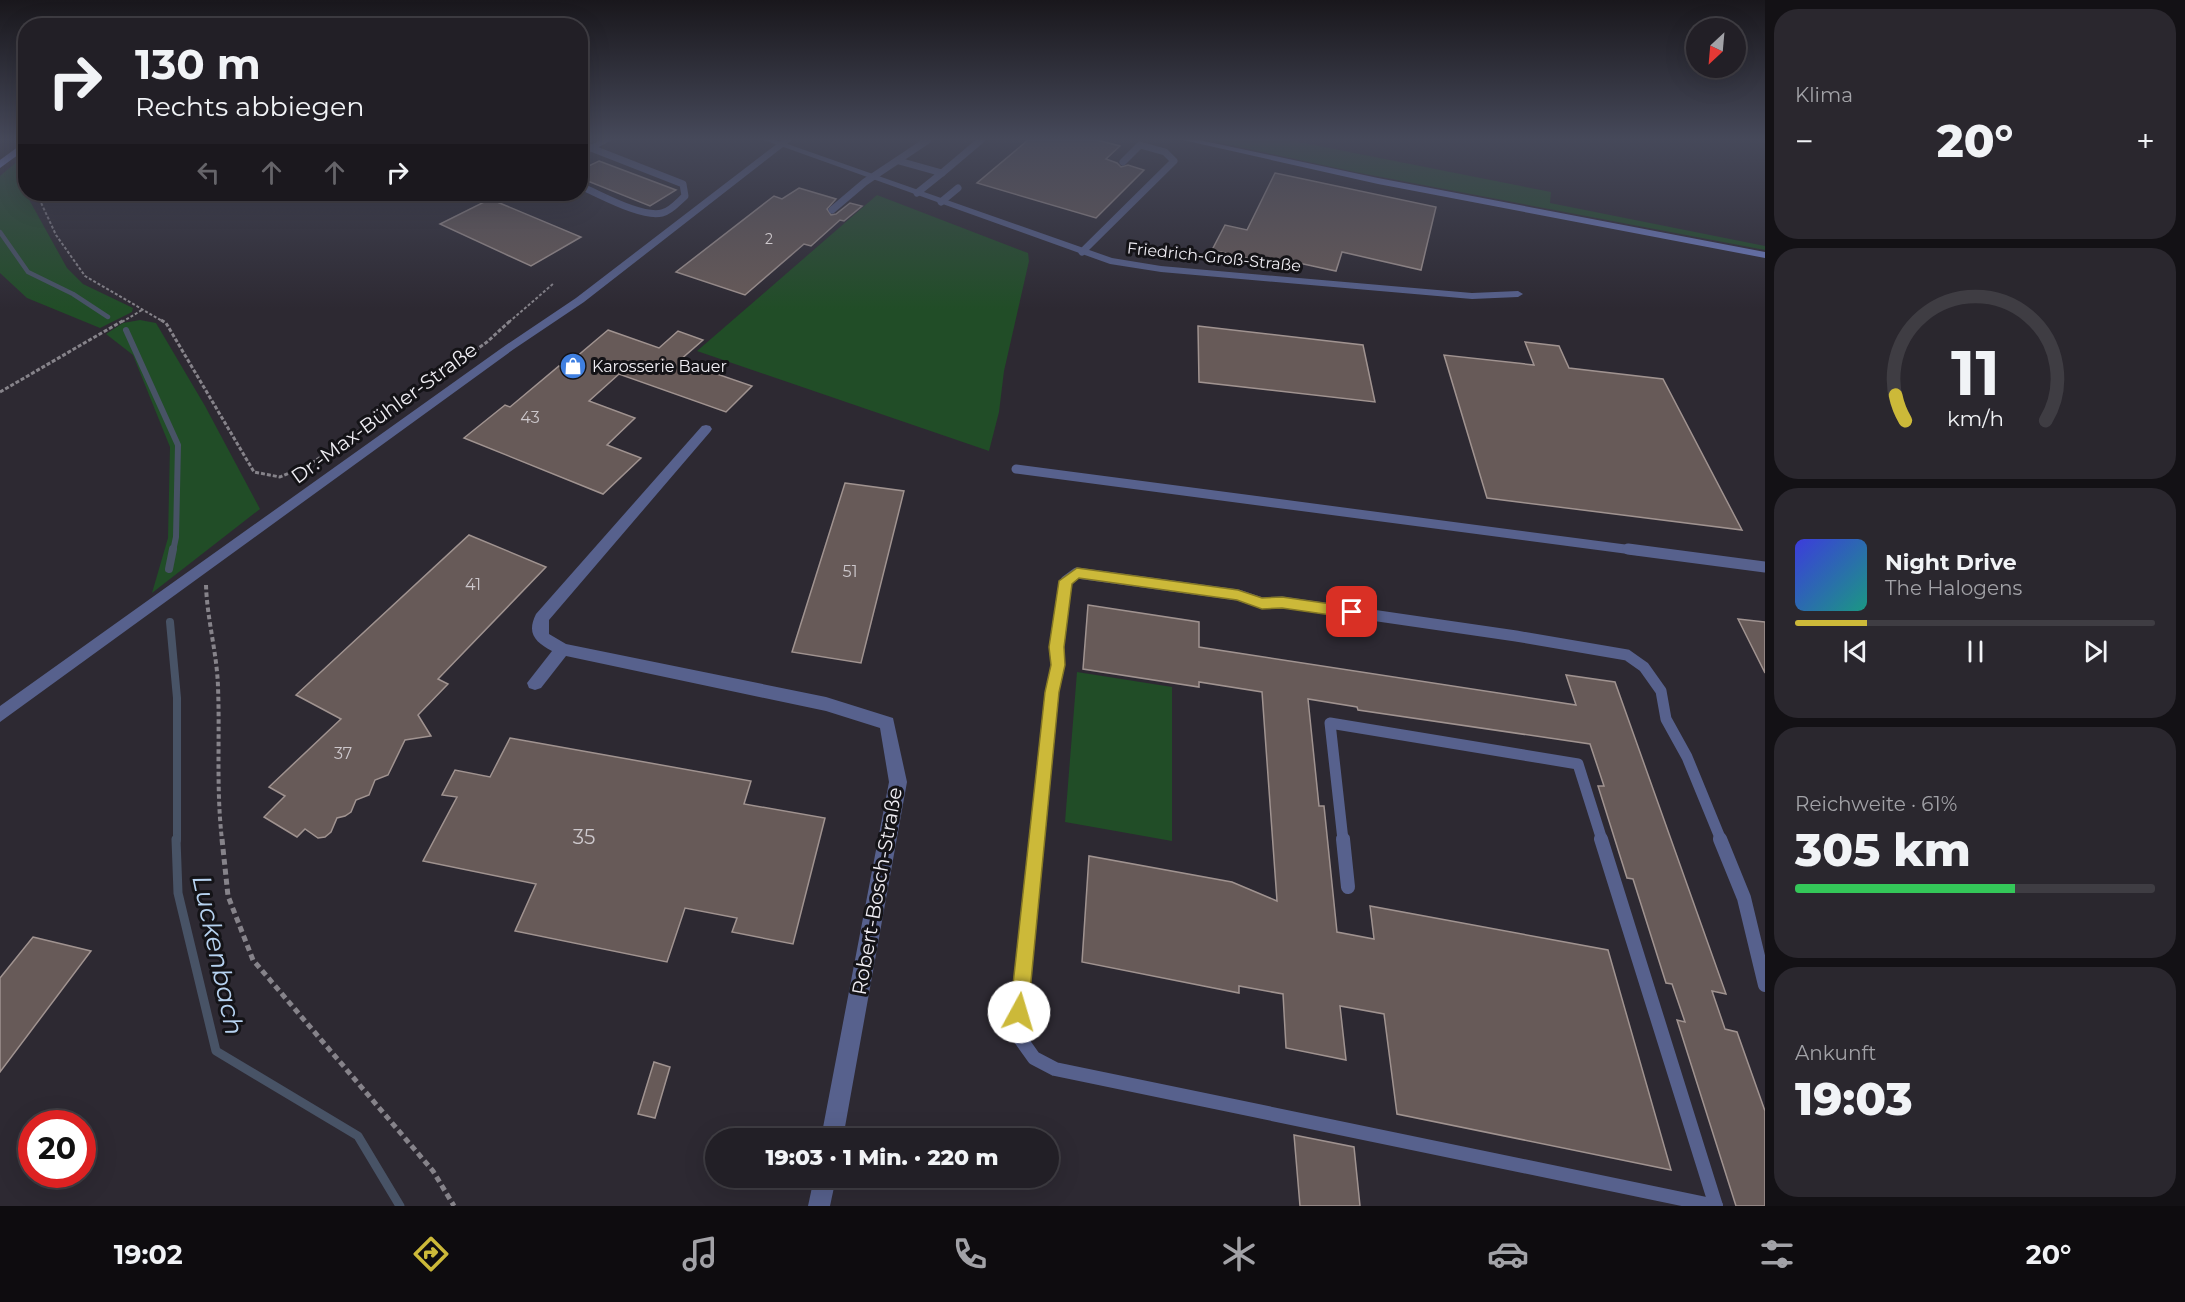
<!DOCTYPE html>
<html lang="de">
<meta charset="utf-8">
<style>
body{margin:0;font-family:Montserrat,sans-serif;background:#2a272e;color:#f1f3f6;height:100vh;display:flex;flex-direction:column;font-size:22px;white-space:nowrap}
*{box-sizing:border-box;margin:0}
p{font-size:20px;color:#a2a2a7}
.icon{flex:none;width:33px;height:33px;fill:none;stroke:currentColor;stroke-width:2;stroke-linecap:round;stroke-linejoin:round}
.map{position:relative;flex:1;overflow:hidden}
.details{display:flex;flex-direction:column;gap:9px;padding:9px;background:#131115;width:420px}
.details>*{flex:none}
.top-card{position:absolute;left:18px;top:18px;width:570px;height:183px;border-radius:24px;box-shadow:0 6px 24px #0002,0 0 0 2px #3f3d43;background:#221f26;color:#f1f3f6;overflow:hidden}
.needle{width:39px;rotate:206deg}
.buttons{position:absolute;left:1686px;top:18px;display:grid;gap:12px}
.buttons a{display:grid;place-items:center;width:60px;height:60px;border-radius:50%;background:#221f26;box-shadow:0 6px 24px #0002,0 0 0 2px #3f3d43;font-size:30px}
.speed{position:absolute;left:18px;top:1110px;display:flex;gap:12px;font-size:30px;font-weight:700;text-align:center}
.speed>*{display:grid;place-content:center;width:78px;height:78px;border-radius:50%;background:#221f26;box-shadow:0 6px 24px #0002,0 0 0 2px #3f3d43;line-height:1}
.speed .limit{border:9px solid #d22;background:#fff;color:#111}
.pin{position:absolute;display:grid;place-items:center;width:51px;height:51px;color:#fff;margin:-26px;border-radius:12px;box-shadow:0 3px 9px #0006}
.me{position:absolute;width:66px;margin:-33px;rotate:6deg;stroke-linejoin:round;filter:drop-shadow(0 0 4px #0008)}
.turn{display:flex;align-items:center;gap:21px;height:126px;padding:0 18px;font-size:27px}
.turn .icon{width:78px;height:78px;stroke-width:2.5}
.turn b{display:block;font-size:42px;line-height:51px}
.lanes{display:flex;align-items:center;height:57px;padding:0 18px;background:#0003;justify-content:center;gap:30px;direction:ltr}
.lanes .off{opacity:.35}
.big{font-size:45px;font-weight:800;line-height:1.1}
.details .widget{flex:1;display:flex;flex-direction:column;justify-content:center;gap:9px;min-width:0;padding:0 21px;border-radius:24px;background:#2a272e}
.details .dial{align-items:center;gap:0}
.dial svg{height:156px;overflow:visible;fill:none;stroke:#3f3d43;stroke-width:7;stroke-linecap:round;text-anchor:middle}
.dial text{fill:#f1f3f6;stroke:none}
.song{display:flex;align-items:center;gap:18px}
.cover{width:72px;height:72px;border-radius:9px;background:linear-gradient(135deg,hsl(240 70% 55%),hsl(170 70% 35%))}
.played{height:6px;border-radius:3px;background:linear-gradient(90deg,#ccb939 20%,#3f3d43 20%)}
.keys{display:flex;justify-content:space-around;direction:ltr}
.heat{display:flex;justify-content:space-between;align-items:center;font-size:33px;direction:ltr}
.charge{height:9px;border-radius:4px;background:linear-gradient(90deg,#34c759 61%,#3f3d43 0)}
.trip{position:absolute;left:705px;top:1128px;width:354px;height:60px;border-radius:30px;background:#221f26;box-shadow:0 6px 24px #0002,0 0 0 2px #3f3d43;font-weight:800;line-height:60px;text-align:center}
.tab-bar{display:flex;height:96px;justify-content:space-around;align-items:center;background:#0e0c0f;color:#a2a2a7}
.tab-bar .icon{width:42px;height:42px}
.tab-bar .selected{color:#ccb939}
.tab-bar b{font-size:27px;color:#f1f3f6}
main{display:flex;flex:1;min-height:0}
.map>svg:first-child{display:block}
</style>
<main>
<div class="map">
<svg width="1765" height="1206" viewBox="0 0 1765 1206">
<rect width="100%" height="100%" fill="#2d2932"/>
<g fill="#214d27">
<polygon points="1207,140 1289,140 1551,192 1550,203 1765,246 1765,250 1355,172"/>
<polygon points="25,155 25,170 21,185 67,268 83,284 133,308 132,312 100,328 27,298 0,273 0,176"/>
<polygon points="877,195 1028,253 1029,261 1004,371 999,412 989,451 697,351"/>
<polygon points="140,320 156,323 205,406 260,509 152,593 168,538 170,447 133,355 106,334 123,323"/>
<polygon points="1077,672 1172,687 1172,841 1065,822"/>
</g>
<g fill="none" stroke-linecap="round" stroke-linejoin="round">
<polyline stroke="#485366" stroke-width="4.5" points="0,232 28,272 73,294 108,317"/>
<polyline stroke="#485366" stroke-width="6" points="126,330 178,445 176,537 173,551"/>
<g stroke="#485366" stroke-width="8">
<polyline points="169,569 173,549"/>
<polyline points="170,622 177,698 177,840"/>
</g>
<polyline stroke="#485366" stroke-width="9" points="176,839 178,893 216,1051 358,1136 400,1206"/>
</g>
<g fill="#675a58" stroke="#a09390" stroke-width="1.5">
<polygon points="1028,140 1097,140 1120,146 1106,159 1117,163 1121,167 1128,165 1144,170 1096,218 977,183"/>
<polygon points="599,161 676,190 650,206 580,178 580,170"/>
<polygon points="1275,173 1436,207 1421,270 1342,252 1336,271 1285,260 1282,266 1212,250 1225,225 1247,230"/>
<polygon points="799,188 836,199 827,209 831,215 836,214 850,203 862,206 844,221 840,220 811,246 804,244 745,295 676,272 774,196 782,199"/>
<polygon points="490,199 581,237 531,266 440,224"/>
<polygon points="1198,326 1363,345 1375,402 1199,382"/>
<polygon points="608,330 659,348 678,331 703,340 679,361 752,386 726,412 619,374 589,401 635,418 607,445 641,458 603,494 464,438 505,405 510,407 559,366 563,368"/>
<polygon points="1525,342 1559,346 1569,368 1663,379 1742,530 1487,498 1444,355 1534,365"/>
<polygon points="845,483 904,491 861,663 792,652"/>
<polygon points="469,535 546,567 438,679 448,684 418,715 431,736 405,740 388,775 375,780 369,795 356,800 351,812 345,816 337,818 331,832 325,837 318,838 305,829 297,837 264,817 285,796 269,787 341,719 296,695"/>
<polygon points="1088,605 1199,622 1199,647 1576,705 1566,675 1615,682 1726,994 1712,991 1725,1029 1737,1032 1765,1111 1765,1206 1736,1206 1677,1020 1685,1022 1672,984 1666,983 1633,879 1627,878 1598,786 1604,786 1590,744 1358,710 1357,707 1308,699 1319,806 1324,806 1337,932 1374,939 1370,906 1608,950 1671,1170 1397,1114 1384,1014 1340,1006 1346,1060 1286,1048 1283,994 1239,986 1239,993 1082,962 1089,856 1232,882 1277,901 1262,692 1199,682 1199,687 1083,669"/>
<polygon points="1738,619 1765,622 1765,673"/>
<polygon points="510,738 751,781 744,804 825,818 793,944 732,932 737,918 685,908 667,962 515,931 536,884 423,861 457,797 442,795 455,770 490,777"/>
<polygon points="33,937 91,951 0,1072 0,978"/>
<polygon points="654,1062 670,1067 655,1118 638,1114"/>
<polygon points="1294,1135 1354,1147 1360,1206 1300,1206"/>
</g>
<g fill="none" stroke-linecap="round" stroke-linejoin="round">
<g stroke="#86838a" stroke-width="2" stroke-dasharray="3 2" stroke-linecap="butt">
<polyline points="37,194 56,235 85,276 164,322"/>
<polyline points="122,322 142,310"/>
<polyline points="509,322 553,284"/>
</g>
<g stroke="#86838a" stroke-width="3" stroke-dasharray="4 2" stroke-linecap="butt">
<polyline points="161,320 166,323 254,472 280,477 312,463 487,342 511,320"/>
<polyline points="0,392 124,320"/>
</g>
<path stroke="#86838a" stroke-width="4" stroke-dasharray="4.5 3" stroke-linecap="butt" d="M206,585C207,619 217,653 218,687C220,738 216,789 222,840"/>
<polyline stroke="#86838a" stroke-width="5" stroke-dasharray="6 4" stroke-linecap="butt" points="222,839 228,896 253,960 433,1171 454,1206"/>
<g stroke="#57618d" stroke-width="7">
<polyline points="899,161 942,173 917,193"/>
<polyline points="942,173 981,140"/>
<path d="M580,186C600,194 641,218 662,213C671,211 678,202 685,196L683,184L591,148"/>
<polyline points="941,202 958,188"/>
<polyline points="832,210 865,182 928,140"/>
<polyline points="1082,252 1174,161 1165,152 1140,145 1123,162"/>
</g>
<polyline stroke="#57618d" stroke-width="9" points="1016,469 1640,551"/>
<g stroke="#57618d" stroke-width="11">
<polyline points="1628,549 1765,567"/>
<polyline points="1037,840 1052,692 1058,665 1056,647 1066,581 1077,573 1238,595 1262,603 1282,602 1516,636 1627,655 1644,667 1661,691 1666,719 1687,757 1721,840"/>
<polyline points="1343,840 1330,723 1578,764 1602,840"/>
</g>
<g stroke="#57618d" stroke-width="14">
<polyline points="1037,839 1017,1034 1034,1058 1055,1069 1716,1206"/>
<polyline points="1343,839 1348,887"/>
<polyline points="1601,839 1716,1206"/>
<polyline points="1720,839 1744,898 1765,985"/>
</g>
<g fill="#57618d" fill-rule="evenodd">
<polygon points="601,140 612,140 580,157 580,150"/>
<polygon points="764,140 776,140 1112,258 1161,266 1472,293 1518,291 1523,294 1518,297 1472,299 1161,272 1110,264"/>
<path d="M706,425L710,426L712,429L710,432L549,620V634L566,644L826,697L893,718L907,782L843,1138H821L889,782L880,728L826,711L566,656L541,688L535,690L529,688L527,683L552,651C536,642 526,634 536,614L702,426Z"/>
<polygon points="814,1178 836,1178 830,1206 808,1206"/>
</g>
<polygon fill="#57618d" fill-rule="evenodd" points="782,140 792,140 584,302 514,349 0,722 0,706 506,345 576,298"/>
<polygon fill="#707ec4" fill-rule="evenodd" points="1183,140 1199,140 1378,178 1765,252 1765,258 1378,184"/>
<polygon fill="#8395ef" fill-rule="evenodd" points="26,141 26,149 0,168 0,160"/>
</g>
<linearGradient id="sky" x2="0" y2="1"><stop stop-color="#19171c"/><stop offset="0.45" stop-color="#46495a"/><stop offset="1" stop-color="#46495a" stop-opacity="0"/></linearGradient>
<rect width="1765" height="309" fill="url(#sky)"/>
<polygon fill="#ccb939" stroke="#857825" stroke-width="1.5" points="1077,568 1238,590 1262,598 1282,597 1352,607 1359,612 1352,618 1282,608 1262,609 1237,600 1079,578 1072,584 1064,647 1065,665 1059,692 1028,1012 1026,1018 1019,1021 1013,1018 1010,1012 1045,692 1051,665 1049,647 1059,581"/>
<defs>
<symbol id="shop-disc" viewBox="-11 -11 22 22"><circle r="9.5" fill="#3f7fe0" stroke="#141317"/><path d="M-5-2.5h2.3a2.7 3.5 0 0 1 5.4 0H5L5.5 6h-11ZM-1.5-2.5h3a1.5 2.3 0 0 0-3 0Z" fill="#fff"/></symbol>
</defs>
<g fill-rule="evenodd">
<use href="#shop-disc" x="558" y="351" width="30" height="30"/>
</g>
<g text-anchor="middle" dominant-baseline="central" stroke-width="6" stroke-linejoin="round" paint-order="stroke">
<g font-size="14" fill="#cdc8cc">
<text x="769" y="239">2</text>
</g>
<g font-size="16" fill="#efedf3" stroke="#141317">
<text transform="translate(1214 257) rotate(6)">Friedrich-Groß-Straße</text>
</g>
<g font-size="16" fill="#efedf3" stroke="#141317" text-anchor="start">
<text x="592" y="366">Karosserie Bauer</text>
</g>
<g font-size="16" fill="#cdc8cc">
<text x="530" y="417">43</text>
<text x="850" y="571">51</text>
<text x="473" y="584">41</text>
<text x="343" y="753">37</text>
</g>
<g font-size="20" fill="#efedf3" stroke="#141317">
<text transform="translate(384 413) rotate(-36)">Dr.-Max-Bühler-Straße</text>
<text transform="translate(877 891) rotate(-80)">Robert-Bosch-Straße</text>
</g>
<g font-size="20" fill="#cdc8cc">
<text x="584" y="837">35</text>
</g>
<g font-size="26" font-style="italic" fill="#b6d2f0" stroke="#141317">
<text transform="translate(218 955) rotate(78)">Luckenbach</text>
</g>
</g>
</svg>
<div class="buttons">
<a><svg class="needle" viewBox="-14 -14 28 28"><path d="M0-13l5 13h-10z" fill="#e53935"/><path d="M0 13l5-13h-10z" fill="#a2a2a7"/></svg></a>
</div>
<div class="speed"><div class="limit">20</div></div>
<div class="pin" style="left:1352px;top:612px;background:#d93025"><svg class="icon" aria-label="arrive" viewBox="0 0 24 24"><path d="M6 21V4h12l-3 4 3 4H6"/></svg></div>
<svg class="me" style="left:1019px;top:1012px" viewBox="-20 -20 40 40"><circle r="19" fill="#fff"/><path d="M0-13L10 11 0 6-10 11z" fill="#ccb939"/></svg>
<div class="trip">19:03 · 1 Min. · 220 m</div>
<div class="top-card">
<div class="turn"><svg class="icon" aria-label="right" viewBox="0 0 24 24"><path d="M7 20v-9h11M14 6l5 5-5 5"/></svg><div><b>130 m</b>Rechts abbiegen</div></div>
<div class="lanes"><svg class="icon off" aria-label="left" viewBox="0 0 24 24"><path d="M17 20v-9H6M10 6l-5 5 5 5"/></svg><svg class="icon off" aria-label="ahead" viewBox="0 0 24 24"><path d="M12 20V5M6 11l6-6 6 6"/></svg><svg class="icon off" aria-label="ahead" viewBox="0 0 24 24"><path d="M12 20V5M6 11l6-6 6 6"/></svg><svg class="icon" aria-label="right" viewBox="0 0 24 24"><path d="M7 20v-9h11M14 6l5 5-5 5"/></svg></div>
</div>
</div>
<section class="details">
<div class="widget"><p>Klima</p>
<div class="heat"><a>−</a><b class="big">20°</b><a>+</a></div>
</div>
<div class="widget dial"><svg viewBox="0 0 100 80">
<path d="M14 69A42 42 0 1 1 86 69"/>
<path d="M14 69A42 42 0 0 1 9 56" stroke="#ccb939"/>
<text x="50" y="56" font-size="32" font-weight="700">11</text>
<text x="50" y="72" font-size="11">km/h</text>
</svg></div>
<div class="widget">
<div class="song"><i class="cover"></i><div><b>Night Drive</b><p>The Halogens</p></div></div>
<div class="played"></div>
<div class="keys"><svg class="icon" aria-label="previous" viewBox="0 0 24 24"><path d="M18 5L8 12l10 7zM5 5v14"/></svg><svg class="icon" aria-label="pause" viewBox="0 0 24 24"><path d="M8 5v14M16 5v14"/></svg><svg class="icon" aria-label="next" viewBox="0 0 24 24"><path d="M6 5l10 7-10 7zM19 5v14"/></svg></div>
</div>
<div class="widget"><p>Reichweite · 61%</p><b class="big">305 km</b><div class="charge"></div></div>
<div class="widget"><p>Ankunft</p><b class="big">19:03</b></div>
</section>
</main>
<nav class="tab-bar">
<b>19:02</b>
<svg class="icon selected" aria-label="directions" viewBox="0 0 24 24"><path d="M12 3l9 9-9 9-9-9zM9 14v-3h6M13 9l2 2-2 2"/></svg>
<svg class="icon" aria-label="music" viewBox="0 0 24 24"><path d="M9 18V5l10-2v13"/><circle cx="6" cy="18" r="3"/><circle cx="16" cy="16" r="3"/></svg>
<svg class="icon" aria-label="phone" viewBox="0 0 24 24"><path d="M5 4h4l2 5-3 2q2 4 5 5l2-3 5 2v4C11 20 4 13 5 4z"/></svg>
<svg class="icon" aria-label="climate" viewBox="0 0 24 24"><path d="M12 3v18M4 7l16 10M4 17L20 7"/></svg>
<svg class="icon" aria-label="car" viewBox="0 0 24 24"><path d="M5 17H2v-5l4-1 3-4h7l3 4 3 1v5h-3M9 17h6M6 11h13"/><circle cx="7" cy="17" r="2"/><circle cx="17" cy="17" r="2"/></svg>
<svg class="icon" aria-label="filters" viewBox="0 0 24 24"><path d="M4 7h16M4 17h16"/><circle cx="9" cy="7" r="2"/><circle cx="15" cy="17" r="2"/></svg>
<b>20°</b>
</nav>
